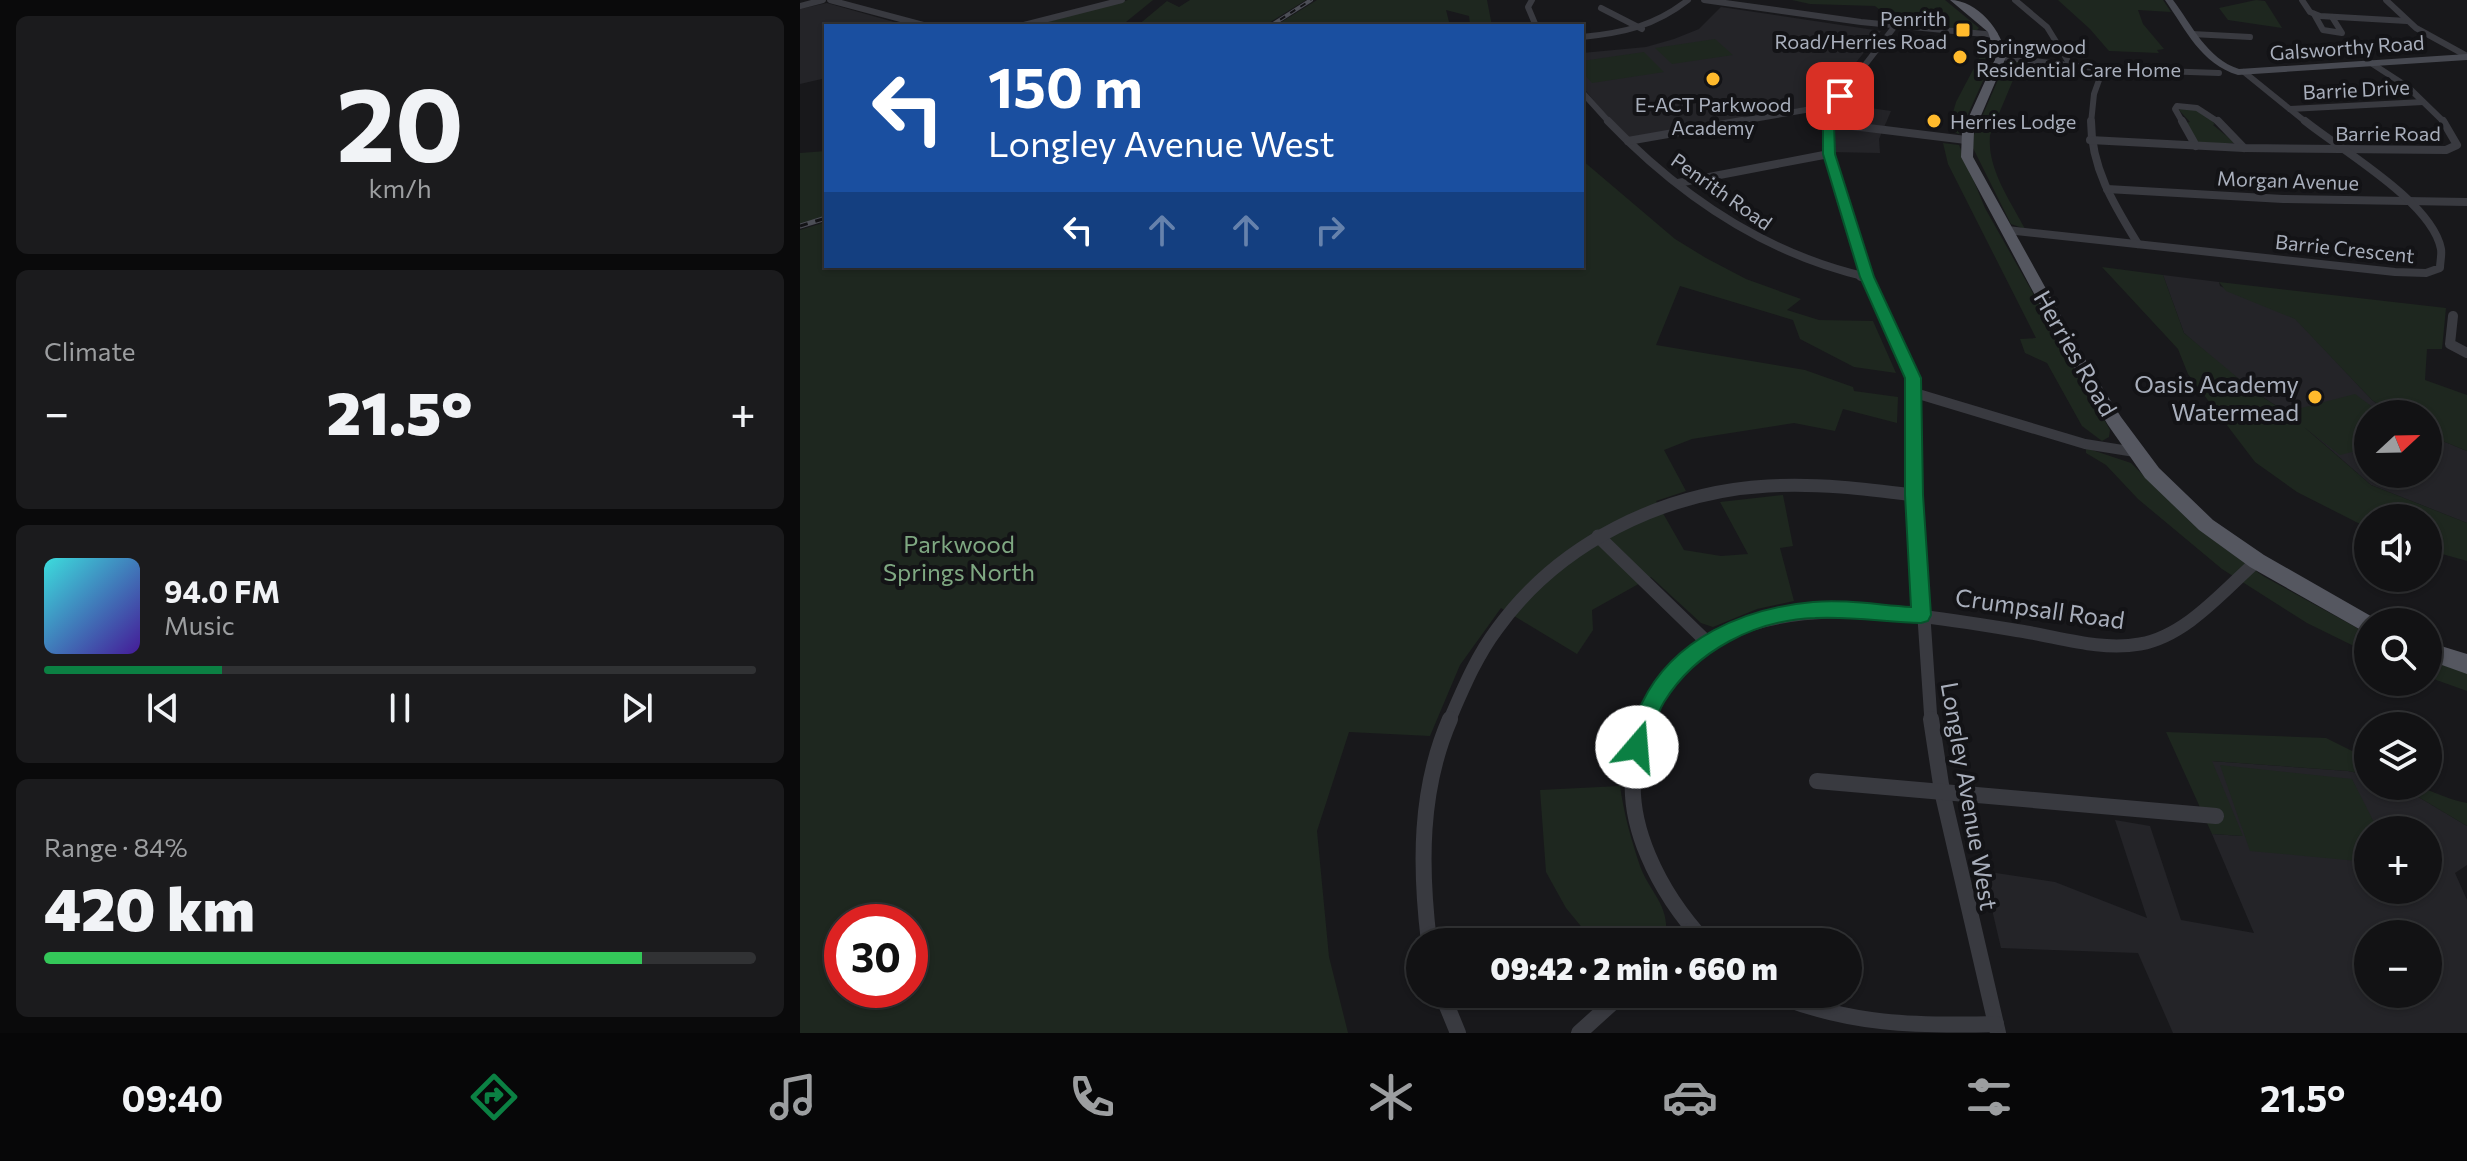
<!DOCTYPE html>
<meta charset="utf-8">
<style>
body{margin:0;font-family:Commissioner,sans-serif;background:#1b1b1d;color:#f1f3f6;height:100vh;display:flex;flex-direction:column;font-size:30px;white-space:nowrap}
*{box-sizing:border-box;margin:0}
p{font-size:26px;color:#9c9ea0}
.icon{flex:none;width:44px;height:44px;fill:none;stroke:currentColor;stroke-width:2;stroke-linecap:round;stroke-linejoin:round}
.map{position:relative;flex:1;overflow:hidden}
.side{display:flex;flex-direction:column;gap:16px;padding:16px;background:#0a0a0b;width:800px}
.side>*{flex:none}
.banner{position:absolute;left:24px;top:24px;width:760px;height:244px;border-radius:0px;box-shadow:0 2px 6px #0004,0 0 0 2px #313234;background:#1a4fa0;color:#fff;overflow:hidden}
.needle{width:52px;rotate:68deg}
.buttons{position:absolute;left:1554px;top:400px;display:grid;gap:16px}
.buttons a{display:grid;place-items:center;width:88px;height:88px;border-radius:50%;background:#121214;box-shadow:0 2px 6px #0004,0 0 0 2px #313234;font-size:40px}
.speed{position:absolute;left:24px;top:904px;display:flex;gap:16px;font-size:40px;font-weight:700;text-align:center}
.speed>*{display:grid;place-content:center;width:104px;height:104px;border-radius:50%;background:#121214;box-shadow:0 2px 6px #0004,0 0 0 2px #313234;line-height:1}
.speed .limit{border:12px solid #d22;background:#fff;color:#111}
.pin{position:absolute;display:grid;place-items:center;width:68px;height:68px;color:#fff;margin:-34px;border-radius:16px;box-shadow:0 4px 12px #0006}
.me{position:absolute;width:88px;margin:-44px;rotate:18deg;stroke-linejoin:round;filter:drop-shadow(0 0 6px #0008)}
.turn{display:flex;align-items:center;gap:28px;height:168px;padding:0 32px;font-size:36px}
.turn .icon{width:104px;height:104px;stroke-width:2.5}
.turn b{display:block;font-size:56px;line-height:68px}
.lanes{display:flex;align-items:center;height:76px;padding:0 32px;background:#0003;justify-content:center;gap:40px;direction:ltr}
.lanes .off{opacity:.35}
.big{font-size:60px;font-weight:800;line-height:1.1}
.side .widget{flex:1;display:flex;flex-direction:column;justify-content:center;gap:12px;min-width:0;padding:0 28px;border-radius:12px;background:#1b1b1d}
.side .dial{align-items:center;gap:0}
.dial b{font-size:104px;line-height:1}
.song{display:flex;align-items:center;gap:24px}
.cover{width:96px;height:96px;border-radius:12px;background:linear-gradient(135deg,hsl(180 70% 55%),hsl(260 70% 35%))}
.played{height:8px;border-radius:4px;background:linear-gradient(90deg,#0b8043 25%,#313234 25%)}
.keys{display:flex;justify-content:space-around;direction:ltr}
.heat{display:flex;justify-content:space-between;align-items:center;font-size:44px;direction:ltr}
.charge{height:12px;border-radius:6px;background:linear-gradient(90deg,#34c759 84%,#313234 0)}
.trip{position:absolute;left:606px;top:928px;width:456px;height:80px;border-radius:40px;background:#121214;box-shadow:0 2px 6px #0004,0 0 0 2px #313234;font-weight:800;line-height:80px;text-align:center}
.menu{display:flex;height:128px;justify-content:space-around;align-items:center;background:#070708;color:#9c9ea0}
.menu .icon{width:56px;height:56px}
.menu .current{color:#0b8043}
.menu b{font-size:36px;color:#f1f3f6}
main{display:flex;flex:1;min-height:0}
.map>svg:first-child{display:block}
</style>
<main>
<section class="side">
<div class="widget dial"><b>20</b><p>km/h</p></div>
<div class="widget"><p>Climate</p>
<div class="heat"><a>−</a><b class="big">21.5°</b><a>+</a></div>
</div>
<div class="widget">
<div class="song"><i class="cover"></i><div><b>94.0 FM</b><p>Music</p></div></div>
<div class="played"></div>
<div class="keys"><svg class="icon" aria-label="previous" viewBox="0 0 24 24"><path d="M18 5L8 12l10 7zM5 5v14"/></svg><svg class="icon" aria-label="pause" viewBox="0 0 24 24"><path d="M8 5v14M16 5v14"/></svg><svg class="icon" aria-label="next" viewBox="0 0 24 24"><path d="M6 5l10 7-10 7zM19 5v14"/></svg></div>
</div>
<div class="widget"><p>Range · 84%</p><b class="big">420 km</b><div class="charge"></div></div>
</section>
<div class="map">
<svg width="1667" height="1033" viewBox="0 0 1667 1033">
<rect width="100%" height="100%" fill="#18181b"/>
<g fill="#242428" fill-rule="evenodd">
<polygon points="27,3 101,24 111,26 26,26 26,78 0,84 0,9"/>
<polygon points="921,7 1081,31 1023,104 834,138 823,137 782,86 782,53 846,47 874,39 899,29"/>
<polygon points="1036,103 1091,111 1079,139 1080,153 1029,152 1027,132"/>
<polygon points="1363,275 1419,282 1420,286 1495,318 1572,400 1592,414 1568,414 1568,474 1628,474 1628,435 1667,451 1667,523 1571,485 1491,415 1456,393 1418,363 1384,333"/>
<path d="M1411,761L1548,771L1568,775V786H1600L1667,826V865L1655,873L1667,900V1033H1373L1338,953L1201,948L1183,871L1255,882L1347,918L1315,820L1350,826L1381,920L1454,933L1412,834L1442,836ZM1568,830H1628V890H1568ZM1568,934H1628V994H1568Z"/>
</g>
<g fill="#1e271f" fill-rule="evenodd">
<polygon points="328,0 353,0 321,26 232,26"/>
<polygon points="390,0 506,0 464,26 337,26 367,1 379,7"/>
<polygon points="517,0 687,0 692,26 662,26 670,24 669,16 646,10 650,26 475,26"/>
<polygon points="992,0 1145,0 1179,28 1176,31 1155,30 1131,16 1105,15 1105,20 1092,19 1075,6 1010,4"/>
<polygon points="1258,0 1363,0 1371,12 1338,10 1343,24 1364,49 1357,50 1359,53 1309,51 1290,29"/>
<polygon points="1456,0 1465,1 1482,28 1428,20 1419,8"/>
<polygon points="915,39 933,55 872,64 855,48"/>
<polygon points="1182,39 1192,39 1192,57 1187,61 1187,72 1159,134 1148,130 1156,102 1184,49"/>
<polygon points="844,52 864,72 792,83 782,72 782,61"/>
<path d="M1221,61L1190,135C1187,169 1210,200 1225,229L1211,224L1173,148L1174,135L1204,66L1206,62Z"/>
<polygon points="1382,108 1401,110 1415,124 1413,125 1435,143 1405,144 1396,141 1386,123 1390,122 1379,110"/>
<polygon points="1143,143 1159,145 1185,208 1310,430 1309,437 1302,441 1282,426 1247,363 1225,353 1220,339 1236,338 1148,164"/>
<polygon points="26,151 26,216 0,224 0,153"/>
<path d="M782,160L875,239L906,258L946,279L1001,299L987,310L1019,320L1073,321L1096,373L1054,367L1000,339L993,320L880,286L856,345L1005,370L1053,387L1054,391L1098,397L1097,423L1043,409L1035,431L994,423L892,439L864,450L886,491L856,501L884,550L921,556L948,554L920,502L983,495L993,546L980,548L994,601L957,609L913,627L901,623L851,577L792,610L793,630L777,654L701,608L660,665L630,736L549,732L517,831L529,957L548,1033H0V230L26,222V266H782ZM42,922H110V990H42Z"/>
<polygon points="1302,267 1363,275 1384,333 1456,393 1486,412 1555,394 1582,414 1568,414 1568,448 1540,455 1504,427 1571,485 1667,523 1667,561 1628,550 1628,518 1568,518 1568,528 1497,492 1455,462 1388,374 1378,349"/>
<polygon points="1419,282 1646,308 1642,349 1627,349 1625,380 1667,395 1667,451 1628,435 1628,414 1592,414 1572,400 1495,319 1426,291"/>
<polygon points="1286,448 1331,463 1398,529 1463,576 1568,634 1568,653 1507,623 1422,569 1338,499 1306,465 1286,453"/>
<polygon points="1628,660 1667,673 1667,691 1628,677"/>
<polygon points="1366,732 1526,738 1568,759 1568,775 1548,771 1412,761 1443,836 1412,834"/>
<polygon points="1420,765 1552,779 1578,830 1568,830 1568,862 1450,851"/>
<path d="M820,786C824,814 831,839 840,866C850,893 869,904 866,935L858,942H794L766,908L746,872L740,790Z"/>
<path d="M1600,786C1631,786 1639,798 1667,803V826Z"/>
</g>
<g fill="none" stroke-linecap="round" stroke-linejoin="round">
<g stroke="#393a40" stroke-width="6">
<polyline points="30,0 127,26"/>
<polyline points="732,0 728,7 736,26"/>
<polyline points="904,0 1061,22 1195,35"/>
<polyline points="1215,0 1247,27 1271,66"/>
<polyline points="1502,0 1510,12 1520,16 1607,21"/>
<polyline points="1586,0 1616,28 1667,56"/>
<polyline points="0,6 23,0"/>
<polyline points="801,8 842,29"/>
<polyline points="1514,14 1523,30 1542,33 1532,17"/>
<polyline points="220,26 322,0"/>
<polyline points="1392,34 1450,37"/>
<path d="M782,37C823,33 855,26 888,0"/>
<polyline points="1201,57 1303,69 1419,73"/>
<polyline points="1571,63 1608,87 1645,123"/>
<polyline points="1444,72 1507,123"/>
<polyline points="782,92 810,123"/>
<polyline points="1490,109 1623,102"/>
<polyline points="930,123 1034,105"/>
<polyline points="1028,123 1034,105 1095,26"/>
<polyline points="1291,123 1294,94 1303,69"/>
<polyline points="1383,123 1375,109 1377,106 1397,108 1420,123"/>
</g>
<g stroke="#393a40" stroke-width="8">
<path d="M808,121C879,195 966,254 1067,277"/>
<path d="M1029,121C1024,168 1052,233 1067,278"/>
<path d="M1291,121C1291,168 1314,205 1338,244"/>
<polyline points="1382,121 1396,146"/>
<polyline points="1418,121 1444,148"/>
<polyline points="1028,123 1166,140"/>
<polyline points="1290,140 1444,148 1646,150 1657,145 1643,121"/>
<polyline points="828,141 942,121"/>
<polyline points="878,183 1029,154"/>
<polyline points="1307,189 1483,199 1667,202"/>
<path d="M1207,230L1595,272L1626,273L1640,268C1640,262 1642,255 1641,249C1632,202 1541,150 1505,121"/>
</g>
<g stroke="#393a40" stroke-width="10">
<polyline points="1061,276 1067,277"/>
<polyline points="1067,276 1113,378 1114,473"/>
<polyline points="1653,316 1650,344 1667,353"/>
<polyline points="1115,393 1285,444 1335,452"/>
</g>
<g stroke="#393a40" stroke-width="13">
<polyline points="1114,471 1131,721"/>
<polyline points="798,536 907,642"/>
<path d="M649,721C663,689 676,657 697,629C759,543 863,492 968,486C1017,483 1066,489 1114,495"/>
<path d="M849,721C901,572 1105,612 1226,632C1262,638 1302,651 1340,644C1386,636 1423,591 1457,561"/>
</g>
<g stroke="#393a40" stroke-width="16">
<path d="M849,719C845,730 840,742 837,754C819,820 862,896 905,942"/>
<polyline points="1131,719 1142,791 1198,1033"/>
<polyline points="1017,781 1416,816"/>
<path d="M629,942C620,867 619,790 650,719"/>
<polyline points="879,942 892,930"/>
<polyline points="642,994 658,1033"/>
<path d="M974,994C1050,1025 1115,1026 1196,1024"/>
<polyline points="779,1033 822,994"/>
</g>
<path fill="#474951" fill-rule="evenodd" d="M1365,0H1373C1392,25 1407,59 1439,69L1667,54V60L1438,75C1401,64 1386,30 1365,0Z"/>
<g fill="#555760" fill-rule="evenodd">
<path d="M1150,0C1177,0 1203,31 1206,57L1174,132L1173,157L1291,370L1321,417L1359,468L1413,520L1464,555L1576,619L1578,622H1568V634L1450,567L1399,530L1345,478L1308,425L1275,370L1161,157L1162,132L1196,57L1188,32Z"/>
<polygon points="1628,642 1667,654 1667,674 1628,660"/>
</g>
<defs>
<polyline id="rail-far1" points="470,26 511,0"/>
<polyline id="rail" points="0,226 26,218"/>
</defs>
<use href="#rail-far1" stroke="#4c4e56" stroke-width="4"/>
<use href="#rail" stroke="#4c4e56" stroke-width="5"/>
<use href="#rail-far1" stroke="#131316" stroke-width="2" stroke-dasharray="6" stroke-linecap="butt"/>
<use href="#rail" stroke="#131316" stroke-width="3" stroke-dasharray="8" stroke-linecap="butt"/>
</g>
<path fill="#0b8043" stroke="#07532c" stroke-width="2" d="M1040,93L1046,96L1034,123L1035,154L1074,277L1121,378L1123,495L1131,615L1128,621L1121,623C1086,622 1050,616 1015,618C956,620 896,650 864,702C854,718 853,737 845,754L837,757L829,754C822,737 835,718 842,703C873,638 945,608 1013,602C1044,599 1079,605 1111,607L1105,495V378L1060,277L1023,154V123L1035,96Z"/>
<g fill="#ffba2c" stroke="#131316" stroke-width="3">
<rect x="1155" y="22" width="16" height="16" rx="4"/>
<circle cx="1160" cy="57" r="8"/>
<circle cx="913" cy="79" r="8"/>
<circle cx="1134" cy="121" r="8"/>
<circle cx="1515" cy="397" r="8"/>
</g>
<g text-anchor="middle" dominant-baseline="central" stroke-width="8" stroke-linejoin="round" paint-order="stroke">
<g font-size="20" fill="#a9afbc" stroke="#131316" text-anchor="start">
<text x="1147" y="18" text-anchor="end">Penrith<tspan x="1147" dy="23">Road/Herries Road</tspan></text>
<text x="1176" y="46">Springwood<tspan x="1176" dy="23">Residential Care Home</tspan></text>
<text x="913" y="104" text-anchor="middle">E-ACT Parkwood<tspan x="913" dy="23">Academy</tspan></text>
<text x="1150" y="121">Herries Lodge</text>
</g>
<g font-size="20" fill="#a9afbc" stroke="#131316">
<text transform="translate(1547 47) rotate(-4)">Galsworthy Road</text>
<text transform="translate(1556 89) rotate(-3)">Barrie Drive</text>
<text x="1588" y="133">Barrie Road</text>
<text transform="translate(1488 180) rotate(2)">Morgan Avenue</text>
<text transform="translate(922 191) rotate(35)">Penrith Road</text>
<text transform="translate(1545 248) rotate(6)">Barrie Crescent</text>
</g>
<g font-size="24" fill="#a9afbc" stroke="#131316">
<text transform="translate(1276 353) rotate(60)">Herries Road</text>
<text transform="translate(1240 608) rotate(8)">Crumpsall Road</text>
<text transform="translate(1170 796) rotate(80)">Longley Avenue West</text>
</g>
<g font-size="24" fill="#a9afbc" stroke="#131316" text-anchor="end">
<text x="1499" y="383">Oasis Academy<tspan x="1499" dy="28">Watermead</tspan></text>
</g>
<g font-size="24" fill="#7fa882" stroke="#131316">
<text x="159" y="543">Parkwood<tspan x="159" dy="28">Springs North</tspan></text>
</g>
</g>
</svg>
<div class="buttons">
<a><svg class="needle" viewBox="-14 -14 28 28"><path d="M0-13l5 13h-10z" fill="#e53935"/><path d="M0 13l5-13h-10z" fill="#9c9ea0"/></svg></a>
<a><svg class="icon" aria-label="sound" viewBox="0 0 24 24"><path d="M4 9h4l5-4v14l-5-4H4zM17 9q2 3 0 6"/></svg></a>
<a><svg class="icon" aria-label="search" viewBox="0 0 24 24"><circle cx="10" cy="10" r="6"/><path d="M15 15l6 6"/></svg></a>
<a><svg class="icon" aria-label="layers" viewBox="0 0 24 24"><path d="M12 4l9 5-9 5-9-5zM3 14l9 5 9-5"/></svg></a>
<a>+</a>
<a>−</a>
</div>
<div class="speed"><div class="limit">30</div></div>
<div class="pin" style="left:1040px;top:96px;background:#d93025"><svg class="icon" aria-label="arrive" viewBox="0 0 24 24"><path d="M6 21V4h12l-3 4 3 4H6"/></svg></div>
<svg class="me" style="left:837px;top:747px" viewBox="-20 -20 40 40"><circle r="19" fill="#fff"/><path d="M0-13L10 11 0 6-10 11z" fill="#0b8043"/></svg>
<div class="trip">09:42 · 2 min · 660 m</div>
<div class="banner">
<div class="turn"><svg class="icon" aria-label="left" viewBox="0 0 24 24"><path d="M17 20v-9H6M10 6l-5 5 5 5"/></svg><div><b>150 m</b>Longley Avenue West</div></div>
<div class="lanes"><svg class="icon" aria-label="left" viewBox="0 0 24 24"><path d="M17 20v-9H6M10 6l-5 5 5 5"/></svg><svg class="icon off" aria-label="ahead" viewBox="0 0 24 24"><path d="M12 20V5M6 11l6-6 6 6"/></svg><svg class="icon off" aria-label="ahead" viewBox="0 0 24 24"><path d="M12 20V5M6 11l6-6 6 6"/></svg><svg class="icon off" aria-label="right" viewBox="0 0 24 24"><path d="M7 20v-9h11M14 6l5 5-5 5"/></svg></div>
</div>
</div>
</main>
<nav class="menu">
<b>09:40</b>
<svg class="icon current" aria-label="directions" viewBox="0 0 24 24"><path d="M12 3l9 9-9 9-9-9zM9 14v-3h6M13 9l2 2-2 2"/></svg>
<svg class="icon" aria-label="music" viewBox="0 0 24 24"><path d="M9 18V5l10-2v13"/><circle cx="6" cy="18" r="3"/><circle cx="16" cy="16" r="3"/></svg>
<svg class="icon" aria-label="phone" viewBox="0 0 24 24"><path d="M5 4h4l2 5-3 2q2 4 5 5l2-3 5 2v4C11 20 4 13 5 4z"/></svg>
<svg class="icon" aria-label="climate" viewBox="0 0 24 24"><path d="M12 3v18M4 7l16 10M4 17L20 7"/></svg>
<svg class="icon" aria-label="car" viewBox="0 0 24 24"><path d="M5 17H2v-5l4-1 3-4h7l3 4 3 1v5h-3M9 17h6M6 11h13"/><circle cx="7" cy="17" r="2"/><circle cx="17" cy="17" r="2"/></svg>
<svg class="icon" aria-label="filters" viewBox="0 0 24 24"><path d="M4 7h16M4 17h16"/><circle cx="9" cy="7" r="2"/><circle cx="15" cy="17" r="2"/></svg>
<b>21.5°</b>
</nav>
